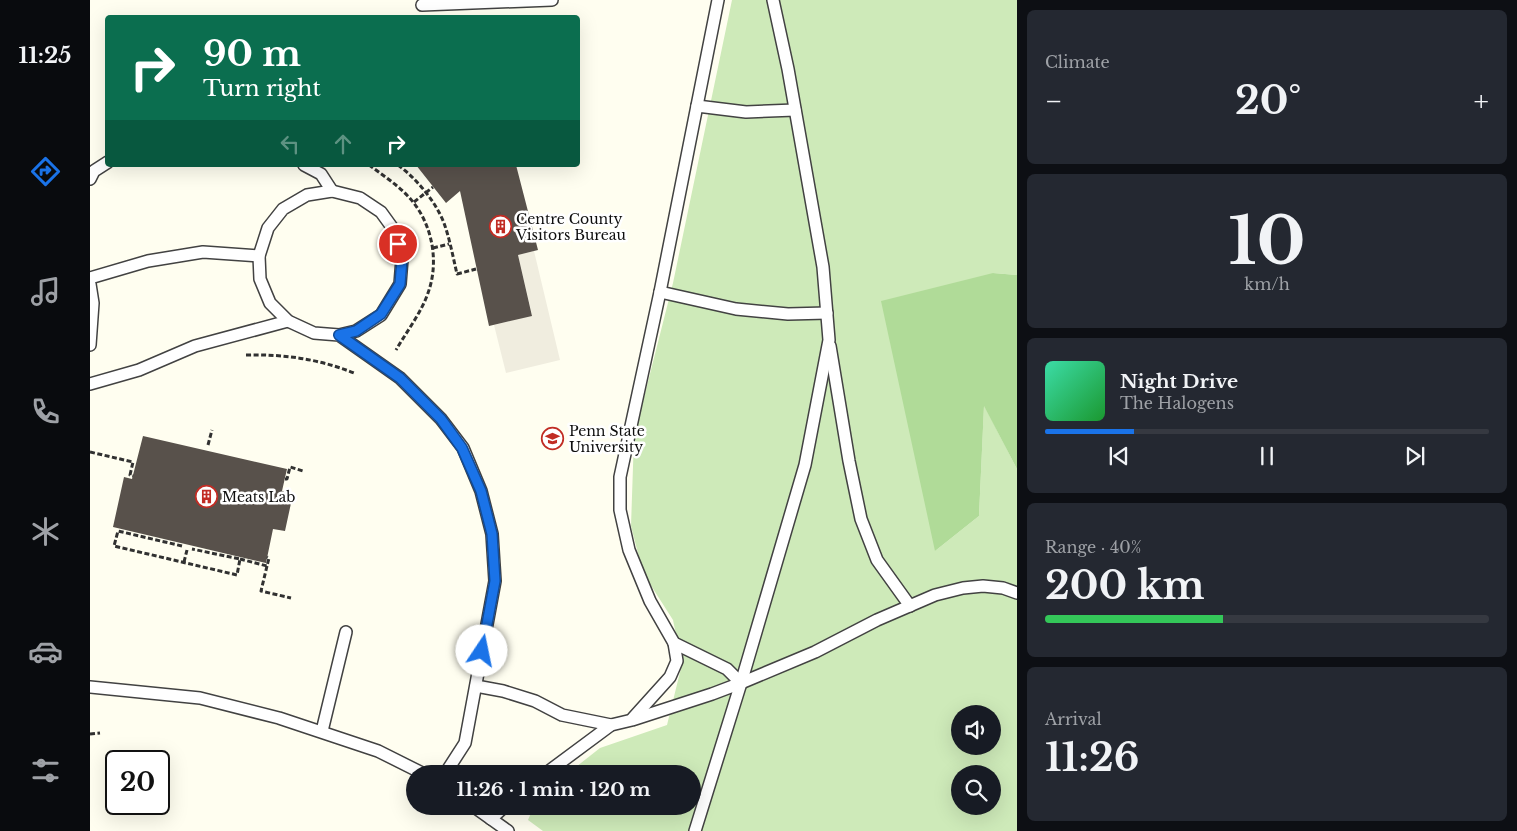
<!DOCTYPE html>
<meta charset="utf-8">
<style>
body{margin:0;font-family:"Libre Baskerville",serif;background:#242831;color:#f1f3f6;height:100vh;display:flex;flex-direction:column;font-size:19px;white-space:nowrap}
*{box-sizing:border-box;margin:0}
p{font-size:16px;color:#9ea1a6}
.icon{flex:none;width:28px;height:28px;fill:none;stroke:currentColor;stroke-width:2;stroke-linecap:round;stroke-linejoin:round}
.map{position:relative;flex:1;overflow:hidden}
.panel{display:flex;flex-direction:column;gap:10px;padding:10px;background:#0d0f14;width:500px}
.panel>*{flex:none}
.guide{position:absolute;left:15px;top:15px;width:475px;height:152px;border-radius:5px;box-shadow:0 5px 20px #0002;background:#0b6e4f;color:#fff;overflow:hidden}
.fabs{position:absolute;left:861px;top:705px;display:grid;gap:10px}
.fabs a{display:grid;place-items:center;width:50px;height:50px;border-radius:50%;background:#171b24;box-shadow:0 5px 20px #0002;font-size:25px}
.speed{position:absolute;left:15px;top:750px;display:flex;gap:10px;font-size:25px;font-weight:700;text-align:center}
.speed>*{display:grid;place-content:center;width:65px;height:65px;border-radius:50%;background:#171b24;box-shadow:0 5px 20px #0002;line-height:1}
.speed .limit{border:2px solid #111;border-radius:8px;background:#fff;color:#111}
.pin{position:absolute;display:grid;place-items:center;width:42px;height:42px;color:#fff;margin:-21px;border:2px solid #fff;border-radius:50%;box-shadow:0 1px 5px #0007}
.me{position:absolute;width:55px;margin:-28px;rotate:11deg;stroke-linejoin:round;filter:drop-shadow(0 0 4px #0008)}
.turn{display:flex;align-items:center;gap:18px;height:105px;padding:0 15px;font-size:22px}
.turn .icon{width:65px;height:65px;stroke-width:2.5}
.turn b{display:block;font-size:35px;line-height:42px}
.lanes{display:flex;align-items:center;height:48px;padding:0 15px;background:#0003;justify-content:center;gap:25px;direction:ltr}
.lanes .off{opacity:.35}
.big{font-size:38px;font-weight:800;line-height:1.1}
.panel .widget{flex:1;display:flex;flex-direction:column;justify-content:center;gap:8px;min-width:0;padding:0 18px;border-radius:8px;background:#242831}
.panel .dial{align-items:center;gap:0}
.dial b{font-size:65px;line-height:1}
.song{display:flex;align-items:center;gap:15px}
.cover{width:60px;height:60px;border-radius:8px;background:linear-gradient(135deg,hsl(160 70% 55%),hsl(130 70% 35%))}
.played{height:5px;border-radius:2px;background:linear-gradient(90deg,#1a73e8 20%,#363941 20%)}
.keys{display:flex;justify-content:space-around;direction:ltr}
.heat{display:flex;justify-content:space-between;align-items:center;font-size:28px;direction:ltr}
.charge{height:8px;border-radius:4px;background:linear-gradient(90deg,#34c759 40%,#363941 0)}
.trip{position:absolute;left:316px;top:765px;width:295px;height:50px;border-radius:25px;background:#171b24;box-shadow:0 5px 20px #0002;font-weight:800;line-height:50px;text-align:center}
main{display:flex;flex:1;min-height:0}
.dock{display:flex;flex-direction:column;width:90px;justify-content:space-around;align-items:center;background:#090b0e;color:#9ea1a6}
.dock .icon{width:35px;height:35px}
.dock .selected{color:#1a73e8}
.dock b{font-size:22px;color:#f1f3f6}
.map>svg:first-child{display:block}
</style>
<main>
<nav class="dock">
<b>11:25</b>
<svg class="icon selected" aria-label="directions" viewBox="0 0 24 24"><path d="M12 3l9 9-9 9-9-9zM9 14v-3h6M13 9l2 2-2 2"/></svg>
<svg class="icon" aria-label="music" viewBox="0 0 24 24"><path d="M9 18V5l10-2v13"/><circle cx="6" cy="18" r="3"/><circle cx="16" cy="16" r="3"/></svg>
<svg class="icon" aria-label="phone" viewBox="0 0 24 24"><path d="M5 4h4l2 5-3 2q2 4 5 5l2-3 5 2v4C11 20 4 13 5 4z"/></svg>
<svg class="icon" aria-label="climate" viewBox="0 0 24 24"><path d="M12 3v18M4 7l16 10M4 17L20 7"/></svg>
<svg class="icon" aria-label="car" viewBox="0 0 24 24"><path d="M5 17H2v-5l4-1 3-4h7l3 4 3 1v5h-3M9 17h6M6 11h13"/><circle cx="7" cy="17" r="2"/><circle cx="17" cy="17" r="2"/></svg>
<svg class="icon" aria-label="filters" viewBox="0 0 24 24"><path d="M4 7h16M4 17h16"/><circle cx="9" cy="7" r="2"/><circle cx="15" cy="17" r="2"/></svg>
</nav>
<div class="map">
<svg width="927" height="831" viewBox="0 0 927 831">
<rect width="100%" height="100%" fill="#fffef0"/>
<path fill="#ceeab9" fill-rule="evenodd" d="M642,0H927V275L903,273L845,551L889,516L894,405L927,469V831H453L438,820L444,806H602V774H477L510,748L577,725L592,664L583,620L553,573L541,526L544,437L583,283ZM870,714H902V746H870ZM870,774H902V806H870Z"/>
<polygon fill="#b0db98" points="903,273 927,275 927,469 894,406 889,516 845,551 791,301"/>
<polygon fill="#f0eddf" points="444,251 470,360 416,373 404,325 442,315 428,255"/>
<g fill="#58514b">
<polygon points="326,165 426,165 448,250 428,255 442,316 399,326 370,191 356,203"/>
<polygon points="53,436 197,469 192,491 203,494 195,531 183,529 176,563 23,527 34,477 42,479"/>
</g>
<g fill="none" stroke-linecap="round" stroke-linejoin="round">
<defs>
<g id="lane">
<polyline points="628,0 570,292 530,477 530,510 539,550 560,601 584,643 637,669 651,683"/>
<polyline points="332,5 462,0"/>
<polyline points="607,106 656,112 705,110"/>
<polyline points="214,165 231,174 242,191"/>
<polyline points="0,179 4,171 18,162"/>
<polyline points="0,278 58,261 113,252 169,256"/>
<polyline points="0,284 3,303 0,345"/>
<polyline points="570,292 646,309 698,314 737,313"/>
<polyline points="249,335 266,331 291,315 310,284 312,259 304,230 291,212 270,198 242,191 217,195 193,209 178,228 169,256 170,279 180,303 198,321 224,333 249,335 310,378 351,419 373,448 391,491 402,534 405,581 375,743 355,774"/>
<polyline points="740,346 759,461 771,519 787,560 820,606"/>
<polyline points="0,384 49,370 105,346 198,321"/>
<polyline points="386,686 413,691 445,701 472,715 521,725"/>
<polyline points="0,687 110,698 189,718 288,751 334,774"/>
<polyline points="543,718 580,677 587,661 584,643"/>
<polyline points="232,731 256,632"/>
<polyline points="455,774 521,725 542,720 622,694 651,683 725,652 787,620 845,595 873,588 893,586 913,588 927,593"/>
<polyline points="383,806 418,831"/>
<polyline points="401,819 415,806"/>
<polyline points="605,831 651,683 715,465 739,340 733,267 698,69 683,0"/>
</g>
</defs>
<use href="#lane" stroke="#424242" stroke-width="14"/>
<g stroke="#313131" stroke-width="3" stroke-dasharray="5 2.5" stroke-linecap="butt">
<path d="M279,165C294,176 311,187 323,202C343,227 349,263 338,293C331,313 317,331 306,350"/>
<path d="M308,165C326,178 346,202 354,223C360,240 363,257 367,274L386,269"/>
<polyline points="324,202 343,187"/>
<polyline points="343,248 359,244"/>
<path d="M156,355C194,354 229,359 264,373"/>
<polyline points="118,445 122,430"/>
<polyline points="0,452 43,462 40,475 43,476"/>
<polyline points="195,479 197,479 200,467 213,471"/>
<polyline points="92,546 28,531 24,546 147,575 150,559 102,549"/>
<polyline points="150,559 177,566 179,558 177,557"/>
<polyline points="94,562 97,550"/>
<polyline points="177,566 171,591 201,598"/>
<polyline points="0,734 10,733"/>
</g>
<use href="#lane" stroke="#fff" stroke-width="11"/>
</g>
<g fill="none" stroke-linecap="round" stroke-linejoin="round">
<defs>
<polyline id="route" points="308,244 312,259 310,284 291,314 266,331 249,335 310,378 351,419 372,448 391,491 402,534 405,581 392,651"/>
</defs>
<use href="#route" stroke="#114b97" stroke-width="12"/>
<use href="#route" stroke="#1a73e8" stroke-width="9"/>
</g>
<defs>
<symbol id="building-ring" viewBox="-11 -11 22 22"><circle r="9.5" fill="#fff" stroke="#c12c24" stroke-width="1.5"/><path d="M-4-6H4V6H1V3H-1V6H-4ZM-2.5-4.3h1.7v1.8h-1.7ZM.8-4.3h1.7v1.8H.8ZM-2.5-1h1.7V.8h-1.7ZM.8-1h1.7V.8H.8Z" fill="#c12c24"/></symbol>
<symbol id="university-ring" viewBox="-11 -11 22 22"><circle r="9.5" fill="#fff" stroke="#c12c24" stroke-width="1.5"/><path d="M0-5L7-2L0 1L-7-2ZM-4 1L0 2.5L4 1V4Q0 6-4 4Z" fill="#c12c24"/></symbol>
</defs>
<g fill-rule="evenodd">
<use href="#building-ring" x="398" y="214" width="25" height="25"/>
<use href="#university-ring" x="450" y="426" width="25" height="25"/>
<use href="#building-ring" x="104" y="484" width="25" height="25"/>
</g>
<g text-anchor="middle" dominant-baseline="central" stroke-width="5" stroke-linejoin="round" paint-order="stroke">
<g font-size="14" fill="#0f0f0f" stroke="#fff" text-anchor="start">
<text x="426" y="219">Centre County<tspan x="426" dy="16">Visitors Bureau</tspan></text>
<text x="479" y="431">Penn State<tspan x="479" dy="16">University</tspan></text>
<text x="132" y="497">Meats Lab</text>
</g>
</g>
</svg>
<div class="fabs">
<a><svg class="icon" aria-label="sound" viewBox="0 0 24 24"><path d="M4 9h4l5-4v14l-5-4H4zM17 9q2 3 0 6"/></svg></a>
<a><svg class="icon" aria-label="search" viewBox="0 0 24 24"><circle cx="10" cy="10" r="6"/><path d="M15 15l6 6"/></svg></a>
</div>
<div class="speed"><div class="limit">20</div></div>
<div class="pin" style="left:308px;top:244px;background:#d93025"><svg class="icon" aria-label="arrive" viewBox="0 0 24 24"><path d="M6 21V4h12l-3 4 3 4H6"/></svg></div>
<svg class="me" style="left:392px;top:651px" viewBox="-20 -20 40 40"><circle r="19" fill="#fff"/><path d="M0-13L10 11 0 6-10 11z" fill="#1a73e8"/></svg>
<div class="trip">11:26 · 1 min · 120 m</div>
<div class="guide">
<div class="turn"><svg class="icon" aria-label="right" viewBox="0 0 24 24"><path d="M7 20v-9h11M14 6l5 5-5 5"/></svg><div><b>90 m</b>Turn right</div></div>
<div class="lanes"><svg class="icon off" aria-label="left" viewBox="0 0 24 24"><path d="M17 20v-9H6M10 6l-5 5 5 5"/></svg><svg class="icon off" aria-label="ahead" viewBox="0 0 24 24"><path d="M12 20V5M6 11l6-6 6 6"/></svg><svg class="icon" aria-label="right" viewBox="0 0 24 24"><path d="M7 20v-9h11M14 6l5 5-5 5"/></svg></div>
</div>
</div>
<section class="panel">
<div class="widget"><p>Climate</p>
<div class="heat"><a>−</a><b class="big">20°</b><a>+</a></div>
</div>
<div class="widget dial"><b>10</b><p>km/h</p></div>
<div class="widget">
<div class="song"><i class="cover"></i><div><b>Night Drive</b><p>The Halogens</p></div></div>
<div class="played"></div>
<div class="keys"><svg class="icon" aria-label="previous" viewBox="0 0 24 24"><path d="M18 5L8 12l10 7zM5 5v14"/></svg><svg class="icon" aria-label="pause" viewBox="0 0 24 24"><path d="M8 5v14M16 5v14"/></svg><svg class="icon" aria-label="next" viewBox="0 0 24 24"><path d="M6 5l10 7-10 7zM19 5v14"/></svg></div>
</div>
<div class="widget"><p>Range · 40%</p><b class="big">200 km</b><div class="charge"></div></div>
<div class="widget"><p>Arrival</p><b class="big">11:26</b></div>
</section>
</main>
